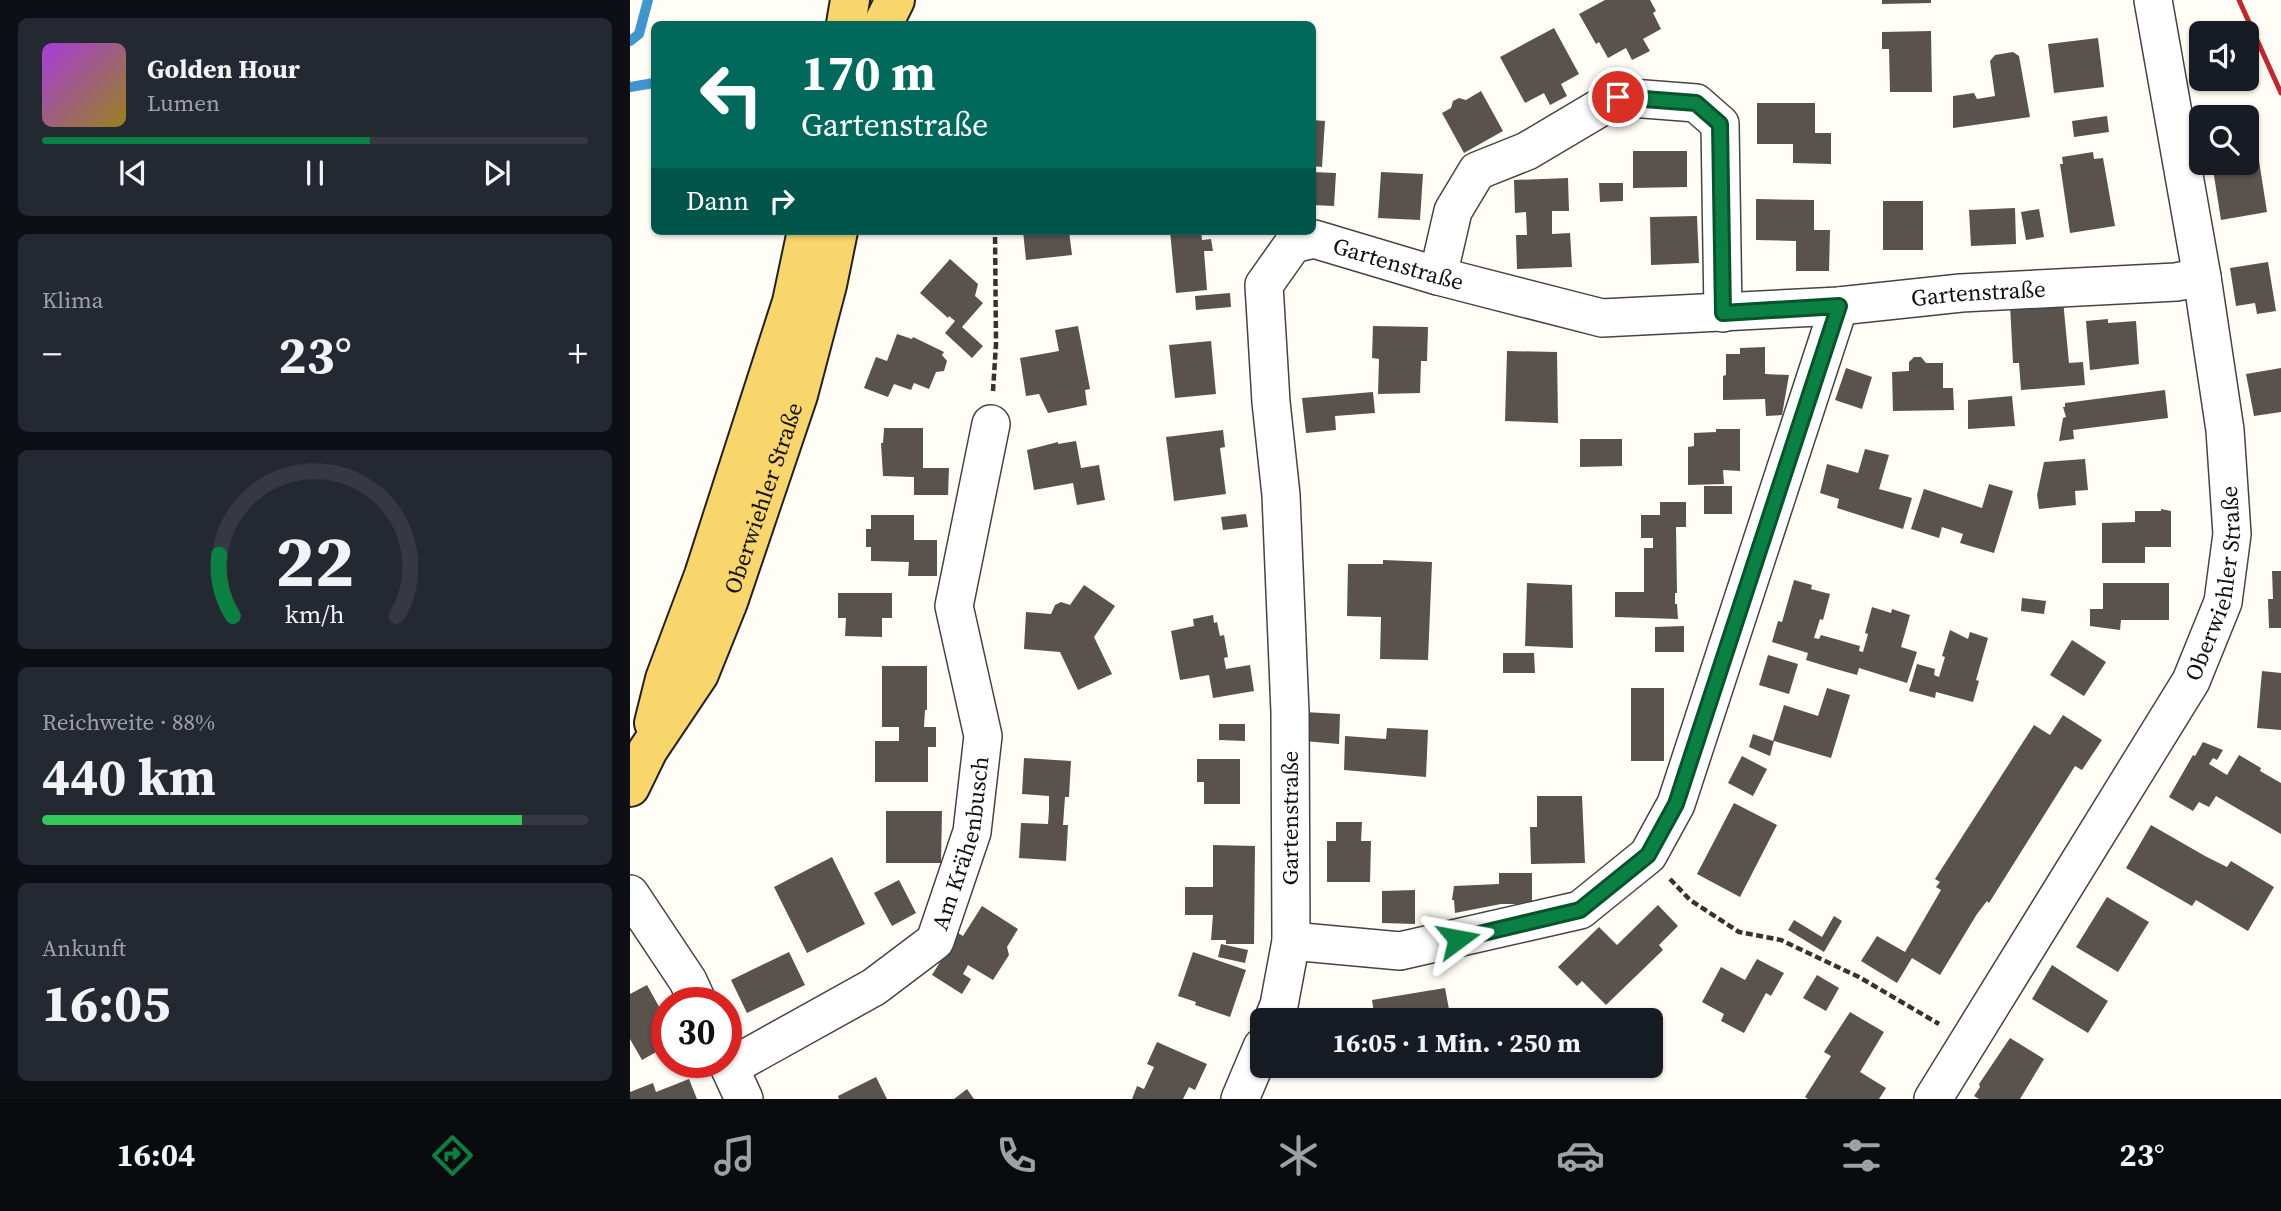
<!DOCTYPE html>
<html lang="de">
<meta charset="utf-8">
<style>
body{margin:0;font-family:"Source Serif 4",serif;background:#242831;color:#f1f3f6;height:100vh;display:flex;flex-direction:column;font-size:26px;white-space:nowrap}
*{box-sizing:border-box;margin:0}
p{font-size:23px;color:#9ea1a6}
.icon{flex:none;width:38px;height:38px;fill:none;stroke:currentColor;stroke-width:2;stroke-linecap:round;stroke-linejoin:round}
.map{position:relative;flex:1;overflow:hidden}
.details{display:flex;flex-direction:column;gap:18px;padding:18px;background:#0d0f14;width:630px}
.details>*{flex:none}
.top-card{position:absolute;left:21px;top:21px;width:665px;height:214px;border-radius:10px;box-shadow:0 2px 5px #0004;background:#00695c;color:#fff;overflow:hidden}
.fabs{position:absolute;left:1559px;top:21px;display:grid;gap:14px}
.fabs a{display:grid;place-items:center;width:70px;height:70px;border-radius:10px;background:#171b24;box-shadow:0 2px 5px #0004;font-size:35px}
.speed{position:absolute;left:21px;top:987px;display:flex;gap:14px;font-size:35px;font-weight:700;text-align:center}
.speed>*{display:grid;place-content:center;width:91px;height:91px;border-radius:50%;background:#171b24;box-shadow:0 2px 5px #0004;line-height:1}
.speed .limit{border:10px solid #d22;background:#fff;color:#111}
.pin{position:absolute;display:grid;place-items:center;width:60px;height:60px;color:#fff;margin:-30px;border:4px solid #fff;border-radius:50%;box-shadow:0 2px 7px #0007}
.me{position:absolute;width:77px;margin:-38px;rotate:77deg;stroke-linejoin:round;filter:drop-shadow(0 0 5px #0008)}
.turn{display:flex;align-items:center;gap:24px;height:147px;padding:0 35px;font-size:32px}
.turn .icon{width:91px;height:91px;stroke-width:2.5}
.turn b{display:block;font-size:49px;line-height:60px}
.then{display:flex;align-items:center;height:66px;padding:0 35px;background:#0003;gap:14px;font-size:26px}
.big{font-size:52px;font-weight:700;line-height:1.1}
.details .widget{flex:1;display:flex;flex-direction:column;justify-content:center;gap:10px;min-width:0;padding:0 24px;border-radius:10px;background:#242831}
.details .dial{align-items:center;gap:0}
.dial svg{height:182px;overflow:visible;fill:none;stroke:#363941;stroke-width:7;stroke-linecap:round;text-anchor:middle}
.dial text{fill:#f1f3f6;stroke:none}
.song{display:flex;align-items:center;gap:21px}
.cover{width:84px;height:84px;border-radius:10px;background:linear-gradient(135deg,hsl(280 70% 55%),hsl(50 70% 35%))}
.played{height:7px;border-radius:4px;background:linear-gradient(90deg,#0b8043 60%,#363941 60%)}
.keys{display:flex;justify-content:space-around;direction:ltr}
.heat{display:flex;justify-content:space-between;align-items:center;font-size:38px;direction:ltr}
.charge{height:10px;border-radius:5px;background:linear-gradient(90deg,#34c759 88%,#363941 0)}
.trip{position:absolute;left:620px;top:1008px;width:413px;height:70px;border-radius:10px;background:#171b24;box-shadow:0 2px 5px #0004;font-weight:700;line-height:70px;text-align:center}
.dock{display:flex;height:112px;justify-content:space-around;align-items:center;background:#090b0e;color:#9ea1a6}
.dock .icon{width:49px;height:49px}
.dock .on{color:#0b8043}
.dock b{font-size:32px;color:#f1f3f6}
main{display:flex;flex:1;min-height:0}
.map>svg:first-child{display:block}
</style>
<main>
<section class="details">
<div class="widget">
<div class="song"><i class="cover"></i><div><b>Golden Hour</b><p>Lumen</p></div></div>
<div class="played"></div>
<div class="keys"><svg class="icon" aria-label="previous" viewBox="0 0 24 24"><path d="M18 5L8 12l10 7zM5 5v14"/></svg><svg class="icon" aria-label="pause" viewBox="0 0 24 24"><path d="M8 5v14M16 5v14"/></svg><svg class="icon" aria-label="next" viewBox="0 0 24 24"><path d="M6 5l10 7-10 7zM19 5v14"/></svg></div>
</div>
<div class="widget"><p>Klima</p>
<div class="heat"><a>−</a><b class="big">23°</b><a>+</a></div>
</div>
<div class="widget dial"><svg viewBox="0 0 100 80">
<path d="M14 69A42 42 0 1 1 86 69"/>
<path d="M14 69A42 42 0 0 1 8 42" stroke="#0b8043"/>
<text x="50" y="56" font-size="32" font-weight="700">22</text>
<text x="50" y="72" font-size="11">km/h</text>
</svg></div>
<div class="widget"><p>Reichweite · 88%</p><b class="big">440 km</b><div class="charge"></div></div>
<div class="widget"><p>Ankunft</p><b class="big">16:05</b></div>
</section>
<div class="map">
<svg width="1651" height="1099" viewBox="0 0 1651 1099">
<rect width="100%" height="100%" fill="#fffdf5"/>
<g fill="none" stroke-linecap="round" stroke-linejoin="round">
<g stroke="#3f96cf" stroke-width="10">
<polyline points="0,41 9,34 18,0"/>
<polyline points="0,87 24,83"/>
</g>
</g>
<g fill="#5a524d">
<polygon points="975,0 1020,0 1026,11 1023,13 1031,29 1013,39 1020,51 1002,60 996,48 978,58 969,42 966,44 949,14"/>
<polygon points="1252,0 1301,0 1301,3 1252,4"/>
<polygon points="924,28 949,74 931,84 937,96 920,105 914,93 895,103 870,57"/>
<polygon points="1301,31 1302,92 1260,92 1259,49 1252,49 1252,32"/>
<polygon points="1468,38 1474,87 1424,93 1418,44"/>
<polygon points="1383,52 1389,56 1400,117 1323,128 1323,96 1344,93 1347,99 1365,96 1360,61 1365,55"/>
<polygon points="851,91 873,131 834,153 812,113 821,108 823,101 829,98 836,100"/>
<polygon points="1127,103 1185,103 1185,133 1201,133 1201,164 1163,163 1163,144 1127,144"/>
<polygon points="1477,116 1479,132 1444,137 1442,121"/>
<polygon points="682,120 695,121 692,167 682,166"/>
<polygon points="1627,148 1637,212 1591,220 1582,163 1617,163 1617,149"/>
<polygon points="1003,151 1057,151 1057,187 1003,188"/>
<polygon points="1463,152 1464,159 1473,158 1485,226 1440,233 1430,164 1433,164 1432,157"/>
<polygon points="682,172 706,173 704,206 682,205"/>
<polygon points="751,172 793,174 790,220 748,218"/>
<polygon points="938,178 939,211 922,211 922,234 940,233 942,267 887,269 886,235 897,235 896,212 885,213 884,180"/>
<polygon points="969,183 993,183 993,201 970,202"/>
<polygon points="1126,199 1184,200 1184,230 1200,230 1199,271 1166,271 1166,241 1126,240"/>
<rect x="1253" y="201" width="40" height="49"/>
<polygon points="1385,208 1386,244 1341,246 1339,210"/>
<polygon points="1409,209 1414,237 1396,240 1391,212"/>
<polygon points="1067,216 1069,263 1021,265 1020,217"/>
<polygon points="393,231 439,231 442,255 396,260"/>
<polygon points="540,231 571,231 572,240 581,239 583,251 574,251 577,290 546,293"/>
<polygon points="320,259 348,284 345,296 353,303 332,327 353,346 342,358 315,333 325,321 319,316 318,318 290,293"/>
<polygon points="1638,262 1646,311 1627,314 1625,303 1606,306 1600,268"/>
<polygon points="600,293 601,307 566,310 565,296"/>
<polygon points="1433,300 1439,363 1453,362 1455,385 1391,390 1389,363 1383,363 1380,305"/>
<polygon points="1478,319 1478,323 1506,321 1509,364 1460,370 1456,321"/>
<polygon points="448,326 460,389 455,390 457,405 418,413 409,394 396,396 390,358 429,351 425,330"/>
<polygon points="743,326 798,327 797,361 791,361 790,393 748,394 749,359 742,358"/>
<polygon points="267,334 282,339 283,337 314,352 312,355 317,361 314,371 306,372 299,389 284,383 281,390 264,384 258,397 234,388 246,357 257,361"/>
<polygon points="581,341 586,394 545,398 539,345"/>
<polygon points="1135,347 1135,374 1159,375 1152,415 1136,416 1135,399 1093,400 1093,376 1096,375 1096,354 1110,354 1110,348"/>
<polygon points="877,351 927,352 928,423 875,421"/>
<polygon points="1284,357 1291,357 1296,363 1313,363 1313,388 1323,388 1324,410 1263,411 1262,372 1279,371 1279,362"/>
<polygon points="1216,368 1242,377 1232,409 1205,400"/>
<polygon points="1651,368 1651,412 1624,416 1616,374"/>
<polygon points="1535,390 1538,418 1443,430 1444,439 1429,441 1433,418 1436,417 1433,407 1435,407 1435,403"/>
<polygon points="743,392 745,413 705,416 706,430 676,433 672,398"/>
<polygon points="1382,396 1385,426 1338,429 1338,400"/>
<polygon points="254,428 293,428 293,468 319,468 318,495 284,495 284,477 253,476 251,443 253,443"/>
<polygon points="1086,429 1110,429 1110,471 1093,470 1094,484 1058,485 1058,447 1064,446 1064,433 1086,432"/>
<polygon points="593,430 595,447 590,448 596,494 544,501 536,437"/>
<polygon points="950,439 992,439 992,466 950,467"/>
<polygon points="446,441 451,468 469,465 475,500 447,505 443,483 404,490 397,450 428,442 428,444"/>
<polygon points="1235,449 1259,455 1249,489 1282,498 1273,529 1207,508 1209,499 1190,493 1197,464 1228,473"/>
<polygon points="1455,459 1458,490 1445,491 1446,505 1409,509 1407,495 1414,462"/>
<polygon points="1359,484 1383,491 1364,553 1330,543 1333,534 1312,527 1309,538 1281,529 1294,489 1352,508"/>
<rect x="1074" y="486" width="28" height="28"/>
<polygon points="1030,502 1056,502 1056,527 1046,527 1047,593 1045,593 1045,604 1047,604 1048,619 985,617 985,592 1014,592 1014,548 1023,548 1023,538 1011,538 1011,515 1030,515"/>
<polygon points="1531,509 1541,511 1541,547 1515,547 1515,563 1472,563 1472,523 1505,522 1505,511 1531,511"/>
<polygon points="616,514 618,527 593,530 591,517"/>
<polygon points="241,515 284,515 284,540 307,540 307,576 278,576 279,562 241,561 241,547 236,547 236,529 241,529"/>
<polygon points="753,560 802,562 798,660 750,659 751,617 717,616 718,564 753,564"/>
<polygon points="1642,571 1651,571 1651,628 1639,628 1638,599 1643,599"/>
<polygon points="1164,580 1182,585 1181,589 1200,594 1193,620 1190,619 1184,638 1189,639 1191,635 1230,646 1229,651 1233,652 1238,634 1235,633 1242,607 1261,613 1262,609 1280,615 1271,647 1287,652 1277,683 1229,668 1227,675 1202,668 1176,660 1178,653 1142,642 1148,621 1152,622"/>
<polygon points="897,583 942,585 943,648 895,646"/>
<polygon points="1473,583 1539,583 1539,620 1491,620 1490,630 1460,626 1460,609 1473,609"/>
<polygon points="454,585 485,606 464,637 482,674 448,690 430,652 394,649 396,612 421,614 425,605 431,602 440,605"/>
<polygon points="208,593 262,593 262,618 252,618 252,637 215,636 216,618 208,618"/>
<polygon points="1392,598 1416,601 1414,614 1391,611"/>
<polygon points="583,615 584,623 587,622 590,636 594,635 598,657 594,658 596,669 620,665 624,691 583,698 579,675 550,680 541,631 564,626 563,619"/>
<polygon points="1054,626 1054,652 1025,652 1025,627"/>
<polygon points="1320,630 1338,639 1340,632 1358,638 1346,680 1349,681 1343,702 1306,692 1305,698 1279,691 1287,664 1305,669 1304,675 1309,677 1315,657 1312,656"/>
<polygon points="1442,640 1476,662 1454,696 1420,675"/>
<polygon points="873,653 904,653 905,673 873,673"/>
<polygon points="1138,655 1168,664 1159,694 1129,685"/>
<polygon points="252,666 297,666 297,710 295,710 294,727 306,727 306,747 298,747 298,782 245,782 245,741 269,741 269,727 252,727"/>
<polygon points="1632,671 1651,673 1651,730 1627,728"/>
<rect x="1001" y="688" width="33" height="73"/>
<polygon points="1197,688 1220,695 1201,758 1144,741 1140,756 1119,747 1123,734 1143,741 1154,705 1188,716"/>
<polygon points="674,712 710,714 709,744 674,741"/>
<polygon points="1433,715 1472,740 1452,770 1445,766 1359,903 1357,901 1347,914 1310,975 1282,958 1267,983 1231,961 1247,936 1275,952 1311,890 1306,887 1310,882 1305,879 1404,725 1420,735"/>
<polygon points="589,724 615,724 615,741 589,740"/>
<polygon points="757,728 798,730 796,777 714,770 715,736 756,739"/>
<polygon points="1573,742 1593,750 1587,760 1583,758 1579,764 1597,775 1609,755 1631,768 1630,771 1651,783 1651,834 1586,796 1579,807 1569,802 1563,811 1539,797 1563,755 1565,756"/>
<polygon points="1112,756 1137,769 1123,796 1098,783"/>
<polygon points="394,758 441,761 439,797 435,797 433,825 438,825 436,861 389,858 391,823 418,824 419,810 419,796 392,794"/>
<polygon points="567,759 610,759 610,804 574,804 574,782 567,782"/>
<polygon points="907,796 952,796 955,863 901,864 900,827 907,827"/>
<polygon points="1104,803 1147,825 1110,897 1067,874"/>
<polygon points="256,811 312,811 311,863 256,863"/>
<polygon points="706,822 732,822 731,841 741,841 740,882 697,882 697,841 706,841"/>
<polygon points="1521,825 1575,856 1597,867 1601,861 1644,887 1618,931 1566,900 1562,906 1496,868"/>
<polygon points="583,845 625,846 624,944 596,944 596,940 581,940 583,915 555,915 555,887 583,887"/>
<polygon points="202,857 235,924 177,953 144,887"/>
<polygon points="869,873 902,873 902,904 871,904 825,913 824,900 822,900 824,886 869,884"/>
<polygon points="269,880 286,913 262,926 244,893"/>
<polygon points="785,890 785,924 752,923 752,891"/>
<polygon points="1477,897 1519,922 1488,972 1446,947"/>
<polygon points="1028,905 1048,926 1029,945 1033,950 976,1005 952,981 947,986 928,967 969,927 987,945"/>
<polygon points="352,906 388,929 377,947 379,955 363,980 338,965 333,974 341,979 332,994 302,975 328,933 333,936"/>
<polygon points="1204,916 1212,921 1194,952 1158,930 1164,920 1192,937"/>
<polygon points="591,944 618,950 615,963 588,957"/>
<polygon points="159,952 175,985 117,1013 101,980"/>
<polygon points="563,952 616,970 600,1017 565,1005 566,1002 548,996"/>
<polygon points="1127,959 1154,973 1141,996 1136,993 1114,1033 1091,1021 1094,1014 1072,1002 1091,967 1115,980"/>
<polygon points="1422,965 1478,1001 1458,1033 1402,999"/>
<polygon points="1187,975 1209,988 1196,1011 1173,998"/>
<polygon points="17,985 37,1021 37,1026 33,1028 37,1036 37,1046 12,1060 0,1039 0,994"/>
<polygon points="815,988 821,1020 745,1020 742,1000"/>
<polygon points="1220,1012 1254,1032 1230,1072 1256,1088 1249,1099 1178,1099 1175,1097 1201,1056 1194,1052"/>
<polygon points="1380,1038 1414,1059 1390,1099 1349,1099 1344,1096 1350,1087 1349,1084"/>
<polygon points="527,1042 577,1064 565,1090 559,1087 553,1099 502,1099 507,1086 514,1089 524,1067 517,1064"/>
<polygon points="246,1077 257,1099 209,1099 208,1096"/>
<polygon points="59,1079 67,1099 0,1099 0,1092 23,1083 26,1092"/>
<polygon points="337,1089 344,1099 324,1099"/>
</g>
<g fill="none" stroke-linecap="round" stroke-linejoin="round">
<defs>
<g id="street">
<polyline points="808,276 823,211 847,171 897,151 988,97 1066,103 1090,124 1093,313"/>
<polyline points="0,894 58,981 68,1003"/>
<polyline points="661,941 770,951 950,910 1018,855 1046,804 1209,306"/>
<path id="s1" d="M643,1020L649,1005L661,941L660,712L651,495L641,402L634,285L663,244L684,239L808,276L972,318L1209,306L1331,293L1546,282L1572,277"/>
<polyline points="96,1060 114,1099"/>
<path id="s2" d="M100,1067L244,987L305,941L342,832L353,736L324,606L361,424"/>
<polyline points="610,1099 632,1047"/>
<path id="s3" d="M1303,1099L1561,681L1593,602L1602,534L1595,430L1572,277L1523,0"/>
</g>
<g id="primary">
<polyline points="216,24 220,0"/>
<polyline points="253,24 265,0"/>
<polyline points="24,723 35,679 74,575 162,302 177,231"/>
<path id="s4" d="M0,787L18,750L69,674L98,602L168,395L197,285L208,231"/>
</g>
</defs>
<use href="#street" stroke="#444" stroke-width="40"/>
<use href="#primary" stroke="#222" stroke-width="42"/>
<g stroke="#333" stroke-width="4.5" stroke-dasharray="7 3.5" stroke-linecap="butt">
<polyline points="363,391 366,344 365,231"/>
<polyline points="1040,879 1060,900 1109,932 1151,940 1229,977 1309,1024"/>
</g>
<use href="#street" stroke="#fff" stroke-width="37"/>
<use href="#primary" stroke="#f9d66b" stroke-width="38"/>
<polyline stroke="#c4262e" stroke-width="5" points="1609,0 1651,93"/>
</g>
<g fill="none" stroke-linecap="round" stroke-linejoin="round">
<defs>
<polyline id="route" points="828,939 950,910 1018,855 1046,804 1209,306 1093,313 1090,124 1066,103 988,97"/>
</defs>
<use href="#route" stroke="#07532c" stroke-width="18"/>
<use href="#route" stroke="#0b8043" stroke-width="12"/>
</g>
<g text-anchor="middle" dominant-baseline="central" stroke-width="7" stroke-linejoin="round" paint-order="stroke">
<g font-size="23" fill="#111" stroke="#fff">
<text stroke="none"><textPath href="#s1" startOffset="898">Gartenstraße</textPath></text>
<text stroke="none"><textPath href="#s1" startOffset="1486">Gartenstraße</textPath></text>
<text stroke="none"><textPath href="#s4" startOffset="320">Oberwiehler Straße</textPath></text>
<text stroke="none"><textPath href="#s3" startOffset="593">Oberwiehler Straße</textPath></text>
<text transform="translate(660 818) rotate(-90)">Gartenstraße</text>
<text stroke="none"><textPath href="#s2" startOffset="343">Am Krähenbusch</textPath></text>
</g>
</g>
</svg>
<div class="fabs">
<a><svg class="icon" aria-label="sound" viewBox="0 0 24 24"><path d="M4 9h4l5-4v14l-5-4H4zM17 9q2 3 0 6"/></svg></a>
<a><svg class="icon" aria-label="search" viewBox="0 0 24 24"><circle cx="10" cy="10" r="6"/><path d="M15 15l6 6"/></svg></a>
</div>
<div class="speed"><div class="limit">30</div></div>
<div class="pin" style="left:988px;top:97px;background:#d93025"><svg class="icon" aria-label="arrive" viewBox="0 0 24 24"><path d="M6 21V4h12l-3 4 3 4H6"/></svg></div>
<svg class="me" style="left:828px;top:939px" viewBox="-20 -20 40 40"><path d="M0-17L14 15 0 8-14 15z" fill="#0b8043" stroke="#fff" stroke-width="4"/></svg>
<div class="trip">16:05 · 1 Min. · 250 m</div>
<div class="top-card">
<div class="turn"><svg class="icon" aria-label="left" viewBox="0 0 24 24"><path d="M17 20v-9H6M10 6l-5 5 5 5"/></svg><div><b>170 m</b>Gartenstraße</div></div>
<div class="then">Dann<svg class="icon" aria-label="right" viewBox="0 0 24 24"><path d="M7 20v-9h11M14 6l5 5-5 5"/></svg></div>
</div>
</div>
</main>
<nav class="dock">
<b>16:04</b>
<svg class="icon on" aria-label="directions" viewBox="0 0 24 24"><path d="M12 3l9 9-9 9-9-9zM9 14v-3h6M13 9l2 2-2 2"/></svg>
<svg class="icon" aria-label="music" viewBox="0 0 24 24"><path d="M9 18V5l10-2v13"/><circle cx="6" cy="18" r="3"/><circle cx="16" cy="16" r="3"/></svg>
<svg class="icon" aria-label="phone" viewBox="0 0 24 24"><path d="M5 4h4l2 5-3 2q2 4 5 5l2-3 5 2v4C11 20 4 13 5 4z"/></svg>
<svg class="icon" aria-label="climate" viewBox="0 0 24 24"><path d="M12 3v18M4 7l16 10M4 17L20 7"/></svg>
<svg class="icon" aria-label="car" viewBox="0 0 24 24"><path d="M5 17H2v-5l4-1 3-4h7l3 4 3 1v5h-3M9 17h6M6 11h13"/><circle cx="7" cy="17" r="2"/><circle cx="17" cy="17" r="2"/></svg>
<svg class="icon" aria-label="filters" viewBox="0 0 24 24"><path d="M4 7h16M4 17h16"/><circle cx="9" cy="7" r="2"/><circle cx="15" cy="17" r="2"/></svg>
<b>23°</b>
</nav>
